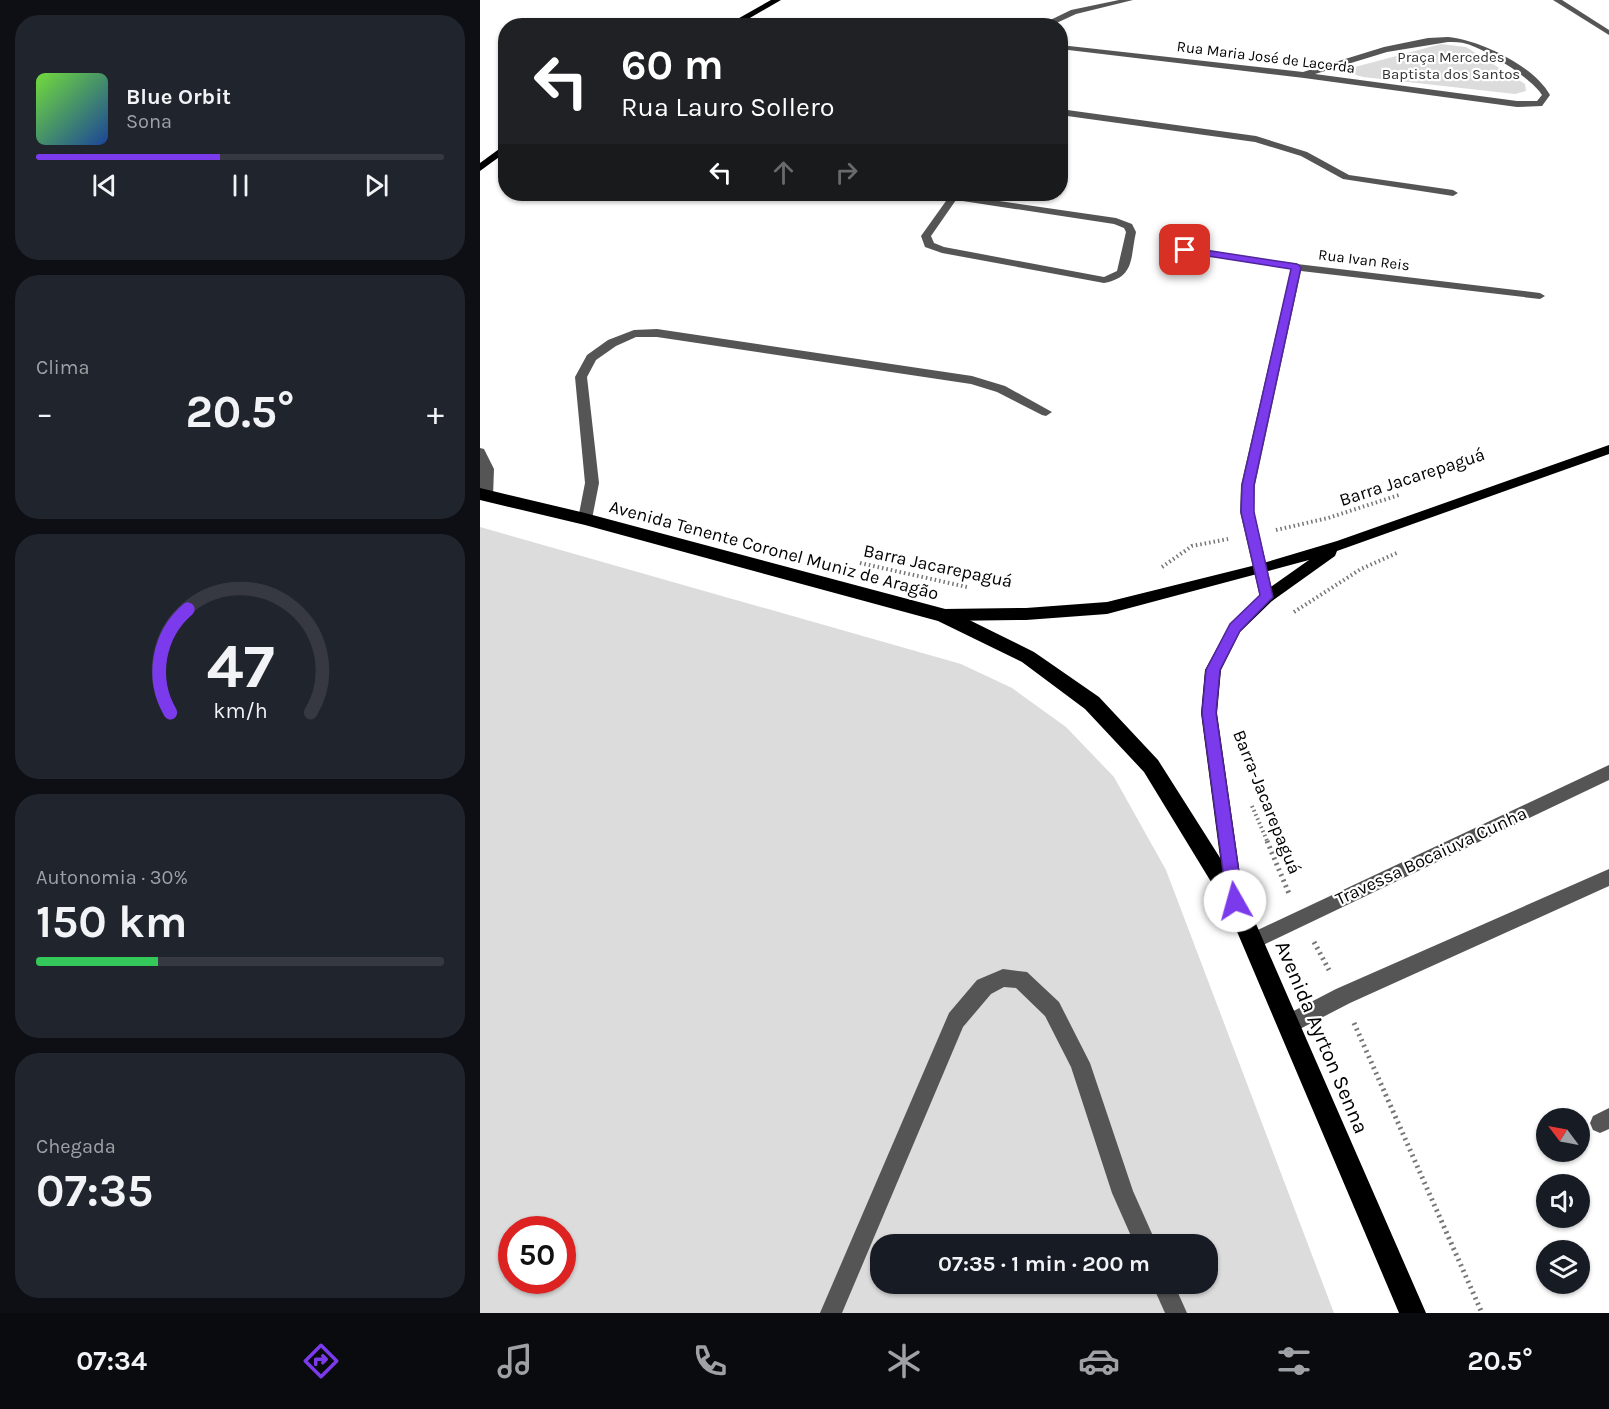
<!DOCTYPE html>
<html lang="pt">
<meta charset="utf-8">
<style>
body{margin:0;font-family:Karla,sans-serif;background:#20242c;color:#f1f3f6;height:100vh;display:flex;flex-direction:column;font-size:22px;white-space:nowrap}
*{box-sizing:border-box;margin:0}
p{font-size:20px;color:#9ea1a6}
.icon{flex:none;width:33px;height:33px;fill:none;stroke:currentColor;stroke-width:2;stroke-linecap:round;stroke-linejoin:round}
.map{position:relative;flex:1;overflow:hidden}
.drawer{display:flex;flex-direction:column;gap:15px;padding:15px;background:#0d0f14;width:480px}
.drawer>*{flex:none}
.guide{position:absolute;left:18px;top:18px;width:570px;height:183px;border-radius:24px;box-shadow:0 2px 4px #0004;background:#202124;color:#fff;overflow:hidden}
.needle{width:39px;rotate:302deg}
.controls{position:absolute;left:1056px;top:1108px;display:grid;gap:12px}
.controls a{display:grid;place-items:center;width:54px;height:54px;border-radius:50%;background:#171b24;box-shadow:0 2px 4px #0004;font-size:30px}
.speed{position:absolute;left:18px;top:1216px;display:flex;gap:12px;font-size:30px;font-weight:700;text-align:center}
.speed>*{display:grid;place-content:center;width:78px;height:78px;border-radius:50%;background:#171b24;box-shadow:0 2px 4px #0004;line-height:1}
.speed .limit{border:9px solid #d22;background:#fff;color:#111}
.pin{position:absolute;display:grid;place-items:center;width:51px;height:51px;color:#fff;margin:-26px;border-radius:12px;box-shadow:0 3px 9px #0006}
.me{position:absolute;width:66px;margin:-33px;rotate:353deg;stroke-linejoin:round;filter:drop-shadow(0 0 4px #0008)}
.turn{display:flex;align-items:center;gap:21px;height:126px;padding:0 24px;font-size:27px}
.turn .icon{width:78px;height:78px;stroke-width:2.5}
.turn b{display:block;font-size:42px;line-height:51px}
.lanes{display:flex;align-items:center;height:57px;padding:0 24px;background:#0003;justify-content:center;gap:30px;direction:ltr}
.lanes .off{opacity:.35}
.big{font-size:45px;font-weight:700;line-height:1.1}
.drawer .tile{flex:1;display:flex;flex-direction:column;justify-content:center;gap:9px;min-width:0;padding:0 21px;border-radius:24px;background:#20242c}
.drawer .dial{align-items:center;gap:0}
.dial svg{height:156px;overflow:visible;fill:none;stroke:#363941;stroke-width:7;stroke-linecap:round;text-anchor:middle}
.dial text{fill:#f1f3f6;stroke:none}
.song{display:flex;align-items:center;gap:18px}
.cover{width:72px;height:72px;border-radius:9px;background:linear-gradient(135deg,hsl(100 70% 55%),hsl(220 70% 35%))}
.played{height:6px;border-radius:3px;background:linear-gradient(90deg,#7c3aed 45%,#363941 45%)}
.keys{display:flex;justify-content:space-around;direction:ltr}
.heat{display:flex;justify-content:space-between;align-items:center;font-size:33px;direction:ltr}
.charge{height:9px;border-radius:4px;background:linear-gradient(90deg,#34c759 30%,#363941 0)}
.trip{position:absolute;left:390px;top:1234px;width:348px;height:60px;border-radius:24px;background:#171b24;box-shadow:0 2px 4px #0004;font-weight:700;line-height:60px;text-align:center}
.menu{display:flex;height:96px;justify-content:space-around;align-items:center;background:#090b0e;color:#9ea1a6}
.menu .icon{width:42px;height:42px}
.menu .on{color:#7c3aed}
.menu b{font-size:27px;color:#f1f3f6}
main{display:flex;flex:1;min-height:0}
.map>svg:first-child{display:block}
</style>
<main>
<section class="drawer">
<div class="tile">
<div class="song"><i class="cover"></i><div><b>Blue Orbit</b><p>Sona</p></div></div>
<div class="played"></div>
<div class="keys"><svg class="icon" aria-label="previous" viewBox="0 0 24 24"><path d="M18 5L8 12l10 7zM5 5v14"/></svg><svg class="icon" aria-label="pause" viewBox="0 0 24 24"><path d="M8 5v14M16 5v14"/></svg><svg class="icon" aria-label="next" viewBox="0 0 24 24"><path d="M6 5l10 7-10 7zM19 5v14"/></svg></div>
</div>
<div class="tile"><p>Clima</p>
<div class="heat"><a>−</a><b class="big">20.5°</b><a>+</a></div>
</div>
<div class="tile dial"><svg viewBox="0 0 100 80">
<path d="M14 69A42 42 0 1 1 86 69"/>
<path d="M14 69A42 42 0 0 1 23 16" stroke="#7c3aed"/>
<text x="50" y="56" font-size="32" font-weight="700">47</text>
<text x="50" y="72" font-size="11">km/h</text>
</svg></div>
<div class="tile"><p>Autonomia · 30%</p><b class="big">150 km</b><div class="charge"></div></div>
<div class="tile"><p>Chegada</p><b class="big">07:35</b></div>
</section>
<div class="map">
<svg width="1129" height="1313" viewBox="0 0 1129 1313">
<rect width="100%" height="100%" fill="#fff"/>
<g fill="#dcdcdc" fill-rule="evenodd">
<polygon points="961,44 986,47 1045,84 1046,91 1035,94 883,77 870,73 875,67"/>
<path d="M0,527L481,664L532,688L586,727L634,777L686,870L854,1313H0ZM32,1230H82V1281H32ZM400,1245H728V1284H400Z"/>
</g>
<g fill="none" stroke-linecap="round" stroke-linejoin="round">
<g stroke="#777" stroke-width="4" stroke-dasharray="1.5 3" stroke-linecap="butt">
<polyline points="796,530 848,518 919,495"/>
<polyline points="380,563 487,587"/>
<polyline points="682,567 712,546 748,539"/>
<polyline points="814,612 881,569 919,552"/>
<polyline points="772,806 788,843"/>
</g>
<g stroke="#777" stroke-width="5" stroke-dasharray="2 4" stroke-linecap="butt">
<polyline points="787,841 810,896"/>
<polyline points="834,942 849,970"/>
<polyline points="874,1023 1002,1313"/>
</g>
<g fill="#555" fill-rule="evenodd">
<polygon points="639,0 653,0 596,14 570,26 558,26 591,10"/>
<polygon points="1073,0 1082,0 1129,30 1129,35"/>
<path d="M968,37C1000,40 1054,66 1070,95L1062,106L1037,107L824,78L580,49V45L823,72L904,47L948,38ZM968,42C974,42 981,42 987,44C1005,49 1053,79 1062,95L1057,101H1037L835,74L907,52Z"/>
<polygon points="580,109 776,136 827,152 869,175 973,190 978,193 973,196 863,179 821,156 775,142 580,115"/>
<path d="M471,194L636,218L652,224L656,232C650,259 655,277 624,283L462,253L445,247L441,236ZM476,200L634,224L644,228L646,232L637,271L624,277L464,247L454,243L451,236Z"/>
<polygon points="705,247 817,264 1060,293 1065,296 1060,299 821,271 775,485 774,512 794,597 792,601 782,601 780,597 760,512 761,485 811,269 701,252 701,248"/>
<polygon points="177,329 492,376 525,386 572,412 566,416 562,415 517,392 491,384 177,337 156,337 136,346 116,360 107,377 119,483 112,519 110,522 100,522 98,519 105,483 95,377 107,355 128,340 154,330"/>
<polygon points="0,448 4,449 14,469 13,496 6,501 0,497"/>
<polygon points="1129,765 1129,780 779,947 773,950 767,947 764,941 767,935"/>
<polygon points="1129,869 1129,886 870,1003 816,1031 809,1034 802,1031 799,1024 802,1017 856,989"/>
<polygon points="523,969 547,972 579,1002 610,1063 653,1191 677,1245 655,1245 632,1193 591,1067 565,1016 536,988 524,987 511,994 483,1027 362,1313 340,1313 469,1013 497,980"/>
<polygon points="1129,1108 1129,1129 1120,1133 1113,1130 1110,1123 1113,1116"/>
<polygon points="672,1284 694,1284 707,1313 685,1313"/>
</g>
<g fill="#000" fill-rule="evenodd">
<polygon points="291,0 301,0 256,26 245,26"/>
<polygon points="26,144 26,152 0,171 0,163"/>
<polygon points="1129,445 1129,454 857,551 855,556 792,601 760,632 741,670 737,713 763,895 760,901 754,904 748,901 745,895 721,713 725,670 750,624 782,593 829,560 627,614 546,620 463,621 458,619 456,615 458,611 463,609 546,608 627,602 780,564 857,541"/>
</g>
<polygon fill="#000" fill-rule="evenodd" points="0,488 105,513 469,610 554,652 619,697 678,760 763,894 946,1313 919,1313 747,908 664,772 605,709 542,662 458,621 105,525 0,500"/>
</g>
<polygon fill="#7c3aed" stroke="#51269a" stroke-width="1.5" points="705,247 817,264 821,267 774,485 774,512 793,597 760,631 740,670 736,713 763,901 760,906 755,908 749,906 747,901 722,713 726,670 750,624 780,595 761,512 762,485 811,269 702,252 701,250"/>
<g text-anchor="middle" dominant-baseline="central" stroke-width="4.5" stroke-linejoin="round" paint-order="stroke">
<g font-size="15" fill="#000" stroke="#fff">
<text transform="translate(786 57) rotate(7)">Rua Maria José de Lacerda</text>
<text transform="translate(884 260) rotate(7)">Rua Ivan Reis</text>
</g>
<g font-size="15" fill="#333" stroke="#fff">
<text x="971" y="57">Praça Mercedes<tspan x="971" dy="17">Baptista dos Santos</tspan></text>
</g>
<g font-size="18" fill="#000" stroke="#fff">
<text transform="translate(932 477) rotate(-18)">Barra Jacarepaguá</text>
<text transform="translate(294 550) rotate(15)">Avenida Tenente Coronel Muniz de Aragão</text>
<text transform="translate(458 566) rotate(12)">Barra Jacarepaguá</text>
<text transform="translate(787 802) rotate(68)">Barra-Jacarepaguá</text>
<text transform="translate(951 856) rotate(-25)">Travessa Bocaiuva Cunha</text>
</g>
<g font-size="21" fill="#000" stroke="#fff">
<text transform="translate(842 1037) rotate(67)">Avenida Ayrton Senna</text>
</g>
</g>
</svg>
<div class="controls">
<a><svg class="needle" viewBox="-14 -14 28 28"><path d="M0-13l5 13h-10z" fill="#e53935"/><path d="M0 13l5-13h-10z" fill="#9ea1a6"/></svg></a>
<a><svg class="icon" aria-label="sound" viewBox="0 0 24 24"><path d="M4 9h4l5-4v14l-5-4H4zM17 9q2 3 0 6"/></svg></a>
<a><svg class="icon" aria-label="layers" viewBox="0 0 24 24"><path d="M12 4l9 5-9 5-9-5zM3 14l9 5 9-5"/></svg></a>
</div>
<div class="speed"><div class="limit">50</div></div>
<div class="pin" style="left:705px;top:250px;background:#d93025"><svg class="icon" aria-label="arrive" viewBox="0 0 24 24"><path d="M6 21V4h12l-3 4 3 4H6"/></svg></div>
<svg class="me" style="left:755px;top:901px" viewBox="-20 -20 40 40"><circle r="19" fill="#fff"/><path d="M0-13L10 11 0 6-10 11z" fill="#7c3aed"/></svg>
<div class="trip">07:35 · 1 min · 200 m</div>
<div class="guide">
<div class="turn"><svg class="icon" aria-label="left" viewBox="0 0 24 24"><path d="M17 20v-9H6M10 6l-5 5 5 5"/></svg><div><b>60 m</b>Rua Lauro Sollero</div></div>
<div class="lanes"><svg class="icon" aria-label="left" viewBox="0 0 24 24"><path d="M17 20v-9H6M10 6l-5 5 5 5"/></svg><svg class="icon off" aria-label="ahead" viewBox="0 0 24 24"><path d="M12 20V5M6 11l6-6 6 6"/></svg><svg class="icon off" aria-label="right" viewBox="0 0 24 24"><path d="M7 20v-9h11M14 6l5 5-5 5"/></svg></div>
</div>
</div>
</main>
<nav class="menu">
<b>07:34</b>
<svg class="icon on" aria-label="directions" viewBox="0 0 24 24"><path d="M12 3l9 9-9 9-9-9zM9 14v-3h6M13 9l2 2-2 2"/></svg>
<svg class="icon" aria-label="music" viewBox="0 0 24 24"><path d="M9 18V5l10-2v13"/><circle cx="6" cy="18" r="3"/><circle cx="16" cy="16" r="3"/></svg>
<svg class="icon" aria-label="phone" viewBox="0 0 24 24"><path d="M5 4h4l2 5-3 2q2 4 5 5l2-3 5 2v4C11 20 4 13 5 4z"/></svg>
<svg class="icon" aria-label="climate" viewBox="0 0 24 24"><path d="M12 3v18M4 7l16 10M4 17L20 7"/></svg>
<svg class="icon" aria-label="car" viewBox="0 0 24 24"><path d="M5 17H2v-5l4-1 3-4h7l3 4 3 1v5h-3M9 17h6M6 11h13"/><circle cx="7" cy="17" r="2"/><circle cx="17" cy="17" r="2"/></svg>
<svg class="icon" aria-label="filters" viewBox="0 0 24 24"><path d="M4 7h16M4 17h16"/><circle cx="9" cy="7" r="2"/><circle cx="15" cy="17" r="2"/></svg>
<b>20.5°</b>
</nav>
